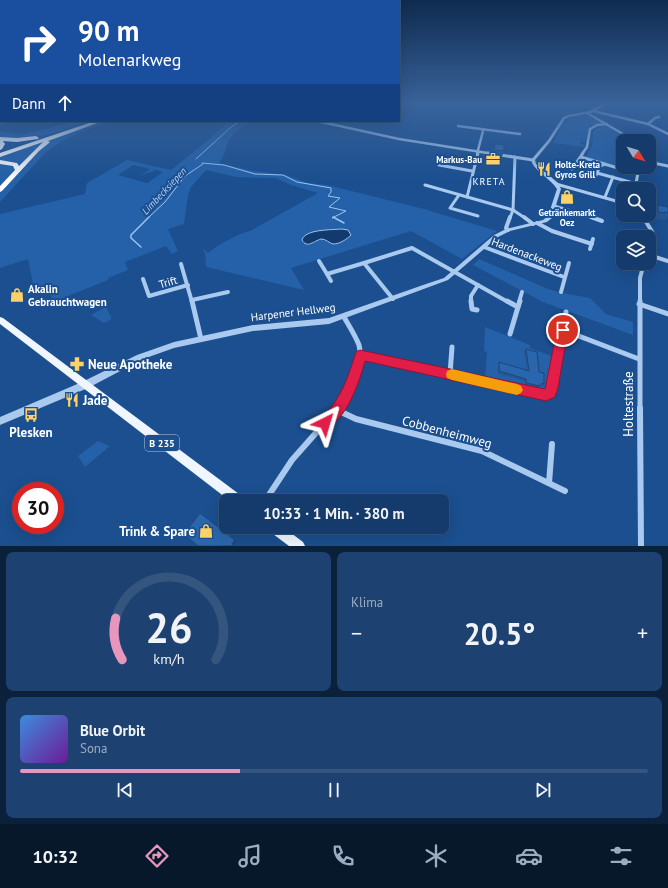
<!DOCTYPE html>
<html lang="de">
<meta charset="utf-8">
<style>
body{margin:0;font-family:"PT Sans",sans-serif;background:#1d4271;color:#f1f3f6;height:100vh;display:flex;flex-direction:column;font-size:15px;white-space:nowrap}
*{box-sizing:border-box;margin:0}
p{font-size:13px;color:#9dadc1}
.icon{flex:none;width:22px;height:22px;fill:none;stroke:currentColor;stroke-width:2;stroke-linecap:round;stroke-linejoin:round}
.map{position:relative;height:546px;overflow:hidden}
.panel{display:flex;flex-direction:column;gap:6px;padding:6px;background:#0b203b;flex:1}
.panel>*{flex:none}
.top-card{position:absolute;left:0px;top:0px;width:400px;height:122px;box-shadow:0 4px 16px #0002,0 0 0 1px #33557e;background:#1a4fa0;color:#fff;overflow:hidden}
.needle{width:26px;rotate:128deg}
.controls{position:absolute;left:616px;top:134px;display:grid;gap:8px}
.controls a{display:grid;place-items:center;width:40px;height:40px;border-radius:8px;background:#143b6b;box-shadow:0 4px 16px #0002,0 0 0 1px #33557e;font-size:20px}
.speed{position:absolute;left:12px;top:482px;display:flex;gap:8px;font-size:20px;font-weight:700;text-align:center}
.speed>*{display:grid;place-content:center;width:52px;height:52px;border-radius:50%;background:#143b6b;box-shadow:0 4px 16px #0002,0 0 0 1px #33557e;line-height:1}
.speed .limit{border:6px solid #d22;background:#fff;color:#111}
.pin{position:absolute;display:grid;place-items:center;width:34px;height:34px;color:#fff;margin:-17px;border:2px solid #fff;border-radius:50%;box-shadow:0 1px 4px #0007}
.me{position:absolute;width:44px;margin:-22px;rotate:40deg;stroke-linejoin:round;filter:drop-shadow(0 0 3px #0008)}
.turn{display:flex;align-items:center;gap:14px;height:84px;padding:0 12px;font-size:18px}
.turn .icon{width:52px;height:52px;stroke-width:2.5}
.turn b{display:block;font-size:28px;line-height:34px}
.then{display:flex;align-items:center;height:38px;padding:0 12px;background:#0003;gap:8px;font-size:15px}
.big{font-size:30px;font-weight:700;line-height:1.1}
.panel .tile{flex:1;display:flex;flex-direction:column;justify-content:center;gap:6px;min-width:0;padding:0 14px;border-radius:8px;background:#1d4271}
.panel .dial{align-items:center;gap:0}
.dial svg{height:104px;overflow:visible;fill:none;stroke:#33557e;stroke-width:7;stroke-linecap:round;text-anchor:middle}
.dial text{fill:#f1f3f6;stroke:none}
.song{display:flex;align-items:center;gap:12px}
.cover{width:48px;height:48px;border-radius:6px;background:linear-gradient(135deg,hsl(210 70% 55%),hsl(280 70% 35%))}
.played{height:4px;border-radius:2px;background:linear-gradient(90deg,#e797bd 35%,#33557e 35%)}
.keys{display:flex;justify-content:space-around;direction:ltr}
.heat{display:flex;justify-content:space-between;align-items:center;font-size:22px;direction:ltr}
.panel .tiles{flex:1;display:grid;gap:6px;grid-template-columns:1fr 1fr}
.tile:last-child{grid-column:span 2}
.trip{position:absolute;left:219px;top:494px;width:230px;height:40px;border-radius:8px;background:#143b6b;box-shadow:0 4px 16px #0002,0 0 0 1px #33557e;font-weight:700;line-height:40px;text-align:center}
.tab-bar{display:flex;height:64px;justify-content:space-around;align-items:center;background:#08182b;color:#9dadc1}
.tab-bar .icon{width:28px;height:28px}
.tab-bar .on{color:#e797bd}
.tab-bar b{font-size:18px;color:#f1f3f6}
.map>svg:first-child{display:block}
</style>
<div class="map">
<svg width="668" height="546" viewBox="0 0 668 546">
<rect width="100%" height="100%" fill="#1b4f8f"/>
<g fill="#2461a8" fill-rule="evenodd">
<path d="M588,115L602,124L589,126L591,127L588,130L587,139L580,138V139L586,140L587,142L581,141L580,144L586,145L585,147L553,143C563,125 565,115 588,115Z"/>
<path d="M77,121H90C68,128 45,138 22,139C15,140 7,138 0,137V132L25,134Z"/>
<path d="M105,121H113C89,129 66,136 46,152L0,202V163L14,166V170C29,168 35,151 47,143C64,132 86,127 105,121Z"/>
<path d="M229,121H251C243,126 234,131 229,140C224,149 227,153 219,163L253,171L286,175L308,183L327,185L424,209L497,231L462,259L411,231L291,268L304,290L206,267L205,253L203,248L208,253C218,245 237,234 250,231L318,193L291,185L276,178L236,177L206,170L191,187L188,195L184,224L168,229L178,251L172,254L166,246L125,262L128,270L108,278V280L48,304L45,301L52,297L43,287L33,284L28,259L0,268V214L85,194L87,183L127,160L171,170L210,139ZM133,165L150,169L140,176L156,170L163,172L147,183L118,175ZM342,229L348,230L350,236L343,241L334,244L321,239L310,245L315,231Z"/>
<polygon points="606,126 630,141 623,141 623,167 633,167 633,171 586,157 592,146 593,133 596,128"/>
<polygon points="50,139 39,146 20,166 15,162 0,161 0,157"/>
<polygon points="479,259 548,289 562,293 590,298 606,314 633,322 633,335 543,302 473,265"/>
<polygon points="106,307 112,319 104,323 91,315"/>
<polygon points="485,327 530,345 530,348 554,357 548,391 544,393 485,379 487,352 484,351"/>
<polygon points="98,441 110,446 85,467 78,456"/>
</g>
<path fill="#123a6d" stroke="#9cc4f0" d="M342,229L348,230L351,235C347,239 340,244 333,244C329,243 326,239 321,239C314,241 307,249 302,240C305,229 331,230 342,229Z"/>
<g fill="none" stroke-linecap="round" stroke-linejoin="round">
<g stroke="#9cc4f0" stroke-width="1">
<polyline points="196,159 230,128 240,121"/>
<polyline points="202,163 224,165 255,174 283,175 297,182 331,188 331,192 328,196 340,198 329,207 346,211 332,218 333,218"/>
<polyline points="148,218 165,202 185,176 203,164"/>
</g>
<g stroke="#9cc4f0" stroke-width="1.5">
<polyline points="333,217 344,223"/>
<polyline points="141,247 131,238 131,235 149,217"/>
</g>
<g stroke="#a9c9ee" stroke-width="2.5">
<polyline points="593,111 648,124 668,134"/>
<polyline points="587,113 635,141"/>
<polyline points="317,121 399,139 494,154"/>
<polyline points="648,124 655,118 659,117"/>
<polyline points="458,126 520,134"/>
<polyline points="477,154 483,131 482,129"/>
<polyline points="582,154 587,147 590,129 597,125 607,124"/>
</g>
<g stroke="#a9c9ee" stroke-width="3">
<polyline points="488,153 533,160"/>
<polyline points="581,157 638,174"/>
<polyline points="649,162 668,166"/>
<polyline points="439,165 472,171"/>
<polyline points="572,169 583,153"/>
<polyline points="597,173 630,182"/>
<polyline points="595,178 600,166 605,164"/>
<polyline points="556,184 623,203"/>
<polyline points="425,185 513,210 525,218"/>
<polyline points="635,189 639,167"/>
<polyline points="459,195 450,208 478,216"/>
<polyline points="467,197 478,153"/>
<polyline points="605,197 613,177"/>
<polyline points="554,206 594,218"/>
<polyline points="641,215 643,218"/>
<polyline points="510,218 513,210 515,157"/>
</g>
<g stroke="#a9c9ee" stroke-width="4">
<polyline points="524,217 533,224"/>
<polyline points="591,217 602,221"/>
<polyline points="643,217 653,233 649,247"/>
<polyline points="537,223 552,231 592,244"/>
<polyline points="508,230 506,228 510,217"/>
<polyline points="484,247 564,277"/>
<polyline points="590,249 593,239"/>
<polyline points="649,255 668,261"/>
<polyline points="319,261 327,274 364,263"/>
<polyline points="181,264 192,302"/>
<polyline points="327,274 331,281"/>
<polyline points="143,279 149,296 188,285"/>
<polyline points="561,292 569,263"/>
<polyline points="393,299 364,263 412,248 508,302"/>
<polyline points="192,300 228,292"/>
<polyline points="471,302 471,296 478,285"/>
<polyline points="519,302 522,292"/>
<polyline points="640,302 640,278 644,263"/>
</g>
<g stroke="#a9c9ee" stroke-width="5">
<polyline points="192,301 201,339"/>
<polyline points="471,301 472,309 477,310"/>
<polyline points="507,301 518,307 510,334"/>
<polyline points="640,301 640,409"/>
<polyline points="639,304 668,314"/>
<polyline points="518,307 520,301"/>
<polyline points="563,330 639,359"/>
<polyline points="360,355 546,395 550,393 552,388 566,312"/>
<polyline points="450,374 452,347"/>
<path d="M337,409C350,392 365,367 359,345C355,335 349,326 344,317"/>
</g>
<g stroke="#a9c9ee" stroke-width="6">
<polyline points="640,408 641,546"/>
<polyline points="337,410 356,419 482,451 565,491"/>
<polyline points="549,483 552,444"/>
<polyline points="265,501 292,460 338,408"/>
</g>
<path fill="#a9c9ee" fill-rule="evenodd" d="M605,103H609L591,113L569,117L565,119L550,142L535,160L536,164L558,183L561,189L552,218L547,222L510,231L498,237L448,280L329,324L253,331L174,348L143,359L88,388L0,425V417L82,382L137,355L174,342L253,325L329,318L426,284L444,278L494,235L506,229L543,220L548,216L557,189C551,179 534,171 531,160L548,140L563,117L568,115L589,111Z"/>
<polygon fill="#d6e6fa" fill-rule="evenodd" points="0,121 5,121 0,123"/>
<g fill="#f0f6ff" fill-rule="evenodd">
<polygon points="0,317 3,318 243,497 245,501 230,501 0,324"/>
<polygon points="267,527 283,527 303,542 305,546 289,546 269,531"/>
</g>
<g fill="#fff" fill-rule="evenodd">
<polygon points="95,121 103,121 48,141 50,142 49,143 39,151 2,191 0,192 0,186 15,170 13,166 0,164 0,160 17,163 19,166 43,142 0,157 0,153"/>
<polygon points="36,136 39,138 38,139 17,142 3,141 5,144 2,149 0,150 0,137 17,138"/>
</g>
</g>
<g fill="#245895">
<polygon points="495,144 504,151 500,163 490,162 491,156"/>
<polygon points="658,205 668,207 668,217 665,220 660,219 659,220 653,218 653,212"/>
<polygon points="526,349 538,370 544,384 543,386 540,385 538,388 525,385 525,381 498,374 498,365 499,362 527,371 524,351"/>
</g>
<polygon fill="#1d4779" points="235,540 236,542 233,546 232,544"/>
<g fill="#2a66ad" stroke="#1d4779">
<polygon points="495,144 504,145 504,151 494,150"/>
<polygon points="658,205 668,207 668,213 664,212 664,213 658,212"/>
<polygon points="526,349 537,352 539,372 544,373 544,384 542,383 540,386 526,383 526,379 499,371 499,362 529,371"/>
<polygon points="200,513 235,540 232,544 234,546 198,546 184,534"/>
</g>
<linearGradient id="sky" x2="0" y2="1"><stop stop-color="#0f2b4f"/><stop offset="0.57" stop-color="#39639b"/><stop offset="1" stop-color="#39639b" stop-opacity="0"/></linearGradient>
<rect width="668" height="180" fill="url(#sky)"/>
<path fill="#e11d48" stroke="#92132f" d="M563,326L566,327L568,330L558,388L555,397L546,401L365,361C360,381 346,421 325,429L321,428L319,423C322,416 328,412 333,405C344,389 349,374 355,355L356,352L360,350L545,389L557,330L559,327Z"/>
<polygon fill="#f59e0b" points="452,369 517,384 521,386 523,390 521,393 517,395 452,380 447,378 446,374 447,371"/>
<defs>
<symbol id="office-bare" viewBox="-9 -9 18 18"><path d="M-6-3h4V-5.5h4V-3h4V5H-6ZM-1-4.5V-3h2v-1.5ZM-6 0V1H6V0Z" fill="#ffd166" stroke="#1b4f8f" stroke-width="2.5" paint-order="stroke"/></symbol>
<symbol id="restaurant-bare" viewBox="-9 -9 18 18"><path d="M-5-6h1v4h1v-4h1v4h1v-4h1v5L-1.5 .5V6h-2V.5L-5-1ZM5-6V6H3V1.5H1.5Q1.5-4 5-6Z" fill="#ffd166" stroke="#1b4f8f" stroke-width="2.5" paint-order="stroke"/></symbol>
<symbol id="shop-bare" viewBox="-9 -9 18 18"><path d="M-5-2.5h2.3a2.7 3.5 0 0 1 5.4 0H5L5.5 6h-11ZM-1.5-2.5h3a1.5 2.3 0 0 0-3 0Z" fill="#ffd166" stroke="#1b4f8f" stroke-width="2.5" paint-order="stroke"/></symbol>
<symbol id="pharmacy-bare" viewBox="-9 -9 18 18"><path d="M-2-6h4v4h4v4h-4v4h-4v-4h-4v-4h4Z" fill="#ffd166" stroke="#1b4f8f" stroke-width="2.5" paint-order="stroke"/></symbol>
<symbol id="bus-bare" viewBox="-9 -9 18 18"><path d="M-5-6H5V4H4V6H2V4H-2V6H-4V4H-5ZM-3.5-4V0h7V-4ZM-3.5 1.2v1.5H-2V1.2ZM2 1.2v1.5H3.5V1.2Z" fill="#ffd166" stroke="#1b4f8f" stroke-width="2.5" paint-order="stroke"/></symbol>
</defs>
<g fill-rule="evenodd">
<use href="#office-bare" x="483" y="149" width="20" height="20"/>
<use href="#restaurant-bare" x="534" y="159" width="20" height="20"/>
<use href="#shop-bare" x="557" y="187" width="20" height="20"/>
<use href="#shop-bare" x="7" y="285" width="20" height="20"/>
<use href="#pharmacy-bare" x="67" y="354" width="20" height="20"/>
<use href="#restaurant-bare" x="62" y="390" width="20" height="20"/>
<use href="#bus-bare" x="21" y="405" width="20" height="20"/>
<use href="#shop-bare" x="196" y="521" width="20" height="20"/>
</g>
<g text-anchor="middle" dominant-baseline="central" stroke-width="4" stroke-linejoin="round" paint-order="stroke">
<g font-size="9" font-weight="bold" fill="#fff" stroke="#1b4f8f" text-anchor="end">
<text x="482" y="159">Markus-Bau</text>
<text x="555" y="164" text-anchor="start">Holte-Kreta<tspan x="555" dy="10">Gyros Grill</tspan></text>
<text x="567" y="212" text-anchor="middle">Getränkemarkt<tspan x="567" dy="10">Oez</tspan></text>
</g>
<g font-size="10" letter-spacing="1" fill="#fff" stroke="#1b4f8f">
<text x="489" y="181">KRETA</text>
</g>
<g font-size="10" font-style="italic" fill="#b5d3f5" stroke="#1b4f8f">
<text transform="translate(164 191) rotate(-47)">Limbecksiepen</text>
</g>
<rect fill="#1b4f8f" stroke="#bbcadd" stroke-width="1" x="145" y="435" width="34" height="16" rx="3"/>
<g font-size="10" font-weight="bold" fill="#fff">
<text x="162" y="443">B 235</text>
</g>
<g font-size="11" fill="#fff" stroke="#1b4f8f">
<text transform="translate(527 254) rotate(21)">Hardenackeweg</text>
<text transform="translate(168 282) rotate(-17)">Trift</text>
<text transform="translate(293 312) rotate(-7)">Harpener Hellweg</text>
</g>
<g font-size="11" font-weight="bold" fill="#fff" stroke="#1b4f8f" text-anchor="start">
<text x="28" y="289">Akalin<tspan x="28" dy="13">Gebrauchtwagen</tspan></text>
</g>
<g font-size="13" font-weight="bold" fill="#fff" stroke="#1b4f8f" text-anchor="start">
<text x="88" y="364">Neue Apotheke</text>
<text x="83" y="400">Jade</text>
<text x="31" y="432" text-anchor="middle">Plesken</text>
<text x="195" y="531" text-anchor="end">Trink &amp; Spare</text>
</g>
<g font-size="13" fill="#fff" stroke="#1b4f8f">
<text transform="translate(628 404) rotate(-90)">Holtestraße</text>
<text transform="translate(447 432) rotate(15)">Cobbenheimweg</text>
</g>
</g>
</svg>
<div class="controls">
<a><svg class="needle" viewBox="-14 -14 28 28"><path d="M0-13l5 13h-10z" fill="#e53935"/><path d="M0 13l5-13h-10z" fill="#9dadc1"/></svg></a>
<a><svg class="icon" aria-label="search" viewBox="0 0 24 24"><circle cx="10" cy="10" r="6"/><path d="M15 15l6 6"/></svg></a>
<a><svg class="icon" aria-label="layers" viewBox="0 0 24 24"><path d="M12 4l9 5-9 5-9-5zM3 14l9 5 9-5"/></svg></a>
</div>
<div class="speed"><div class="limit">30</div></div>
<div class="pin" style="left:563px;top:330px;background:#d93025"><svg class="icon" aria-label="arrive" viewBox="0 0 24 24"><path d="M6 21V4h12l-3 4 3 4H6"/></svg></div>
<svg class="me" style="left:325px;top:423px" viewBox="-20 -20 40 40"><path d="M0-17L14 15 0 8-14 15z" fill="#e11d48" stroke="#fff" stroke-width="4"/></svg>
<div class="trip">10:33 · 1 Min. · 380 m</div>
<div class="top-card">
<div class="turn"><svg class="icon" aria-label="right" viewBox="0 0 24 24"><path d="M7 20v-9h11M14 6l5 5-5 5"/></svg><div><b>90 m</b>Molenarkweg</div></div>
<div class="then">Dann<svg class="icon" aria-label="ahead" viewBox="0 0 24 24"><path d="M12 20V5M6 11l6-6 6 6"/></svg></div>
</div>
</div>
<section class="panel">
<div class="tiles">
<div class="tile dial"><svg viewBox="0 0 100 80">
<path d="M14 69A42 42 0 1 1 86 69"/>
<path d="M14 69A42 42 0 0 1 9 37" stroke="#e797bd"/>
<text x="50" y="56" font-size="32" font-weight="700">26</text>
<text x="50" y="72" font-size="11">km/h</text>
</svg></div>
<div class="tile"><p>Klima</p>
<div class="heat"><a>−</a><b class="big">20.5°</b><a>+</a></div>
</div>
<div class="tile">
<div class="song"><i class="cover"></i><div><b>Blue Orbit</b><p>Sona</p></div></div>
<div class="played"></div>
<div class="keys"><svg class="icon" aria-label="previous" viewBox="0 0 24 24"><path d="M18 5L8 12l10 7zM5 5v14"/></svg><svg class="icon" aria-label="pause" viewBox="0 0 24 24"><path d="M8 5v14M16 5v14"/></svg><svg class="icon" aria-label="next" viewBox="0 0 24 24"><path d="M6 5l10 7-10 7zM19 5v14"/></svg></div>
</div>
</div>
</section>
<nav class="tab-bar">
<b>10:32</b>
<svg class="icon on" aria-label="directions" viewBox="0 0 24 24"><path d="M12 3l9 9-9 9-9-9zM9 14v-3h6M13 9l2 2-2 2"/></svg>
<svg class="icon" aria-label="music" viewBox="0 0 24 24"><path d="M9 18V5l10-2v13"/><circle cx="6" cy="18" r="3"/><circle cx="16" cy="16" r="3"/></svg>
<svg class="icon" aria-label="phone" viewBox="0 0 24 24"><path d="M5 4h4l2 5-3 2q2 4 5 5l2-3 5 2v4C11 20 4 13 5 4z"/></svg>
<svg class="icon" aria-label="climate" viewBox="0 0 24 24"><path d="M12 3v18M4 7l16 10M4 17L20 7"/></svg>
<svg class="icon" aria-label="car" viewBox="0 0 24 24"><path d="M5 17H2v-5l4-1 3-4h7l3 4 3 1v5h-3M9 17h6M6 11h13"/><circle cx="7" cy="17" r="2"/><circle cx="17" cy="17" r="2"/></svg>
<svg class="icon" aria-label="filters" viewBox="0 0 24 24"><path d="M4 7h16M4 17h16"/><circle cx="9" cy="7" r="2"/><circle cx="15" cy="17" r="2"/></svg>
</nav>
